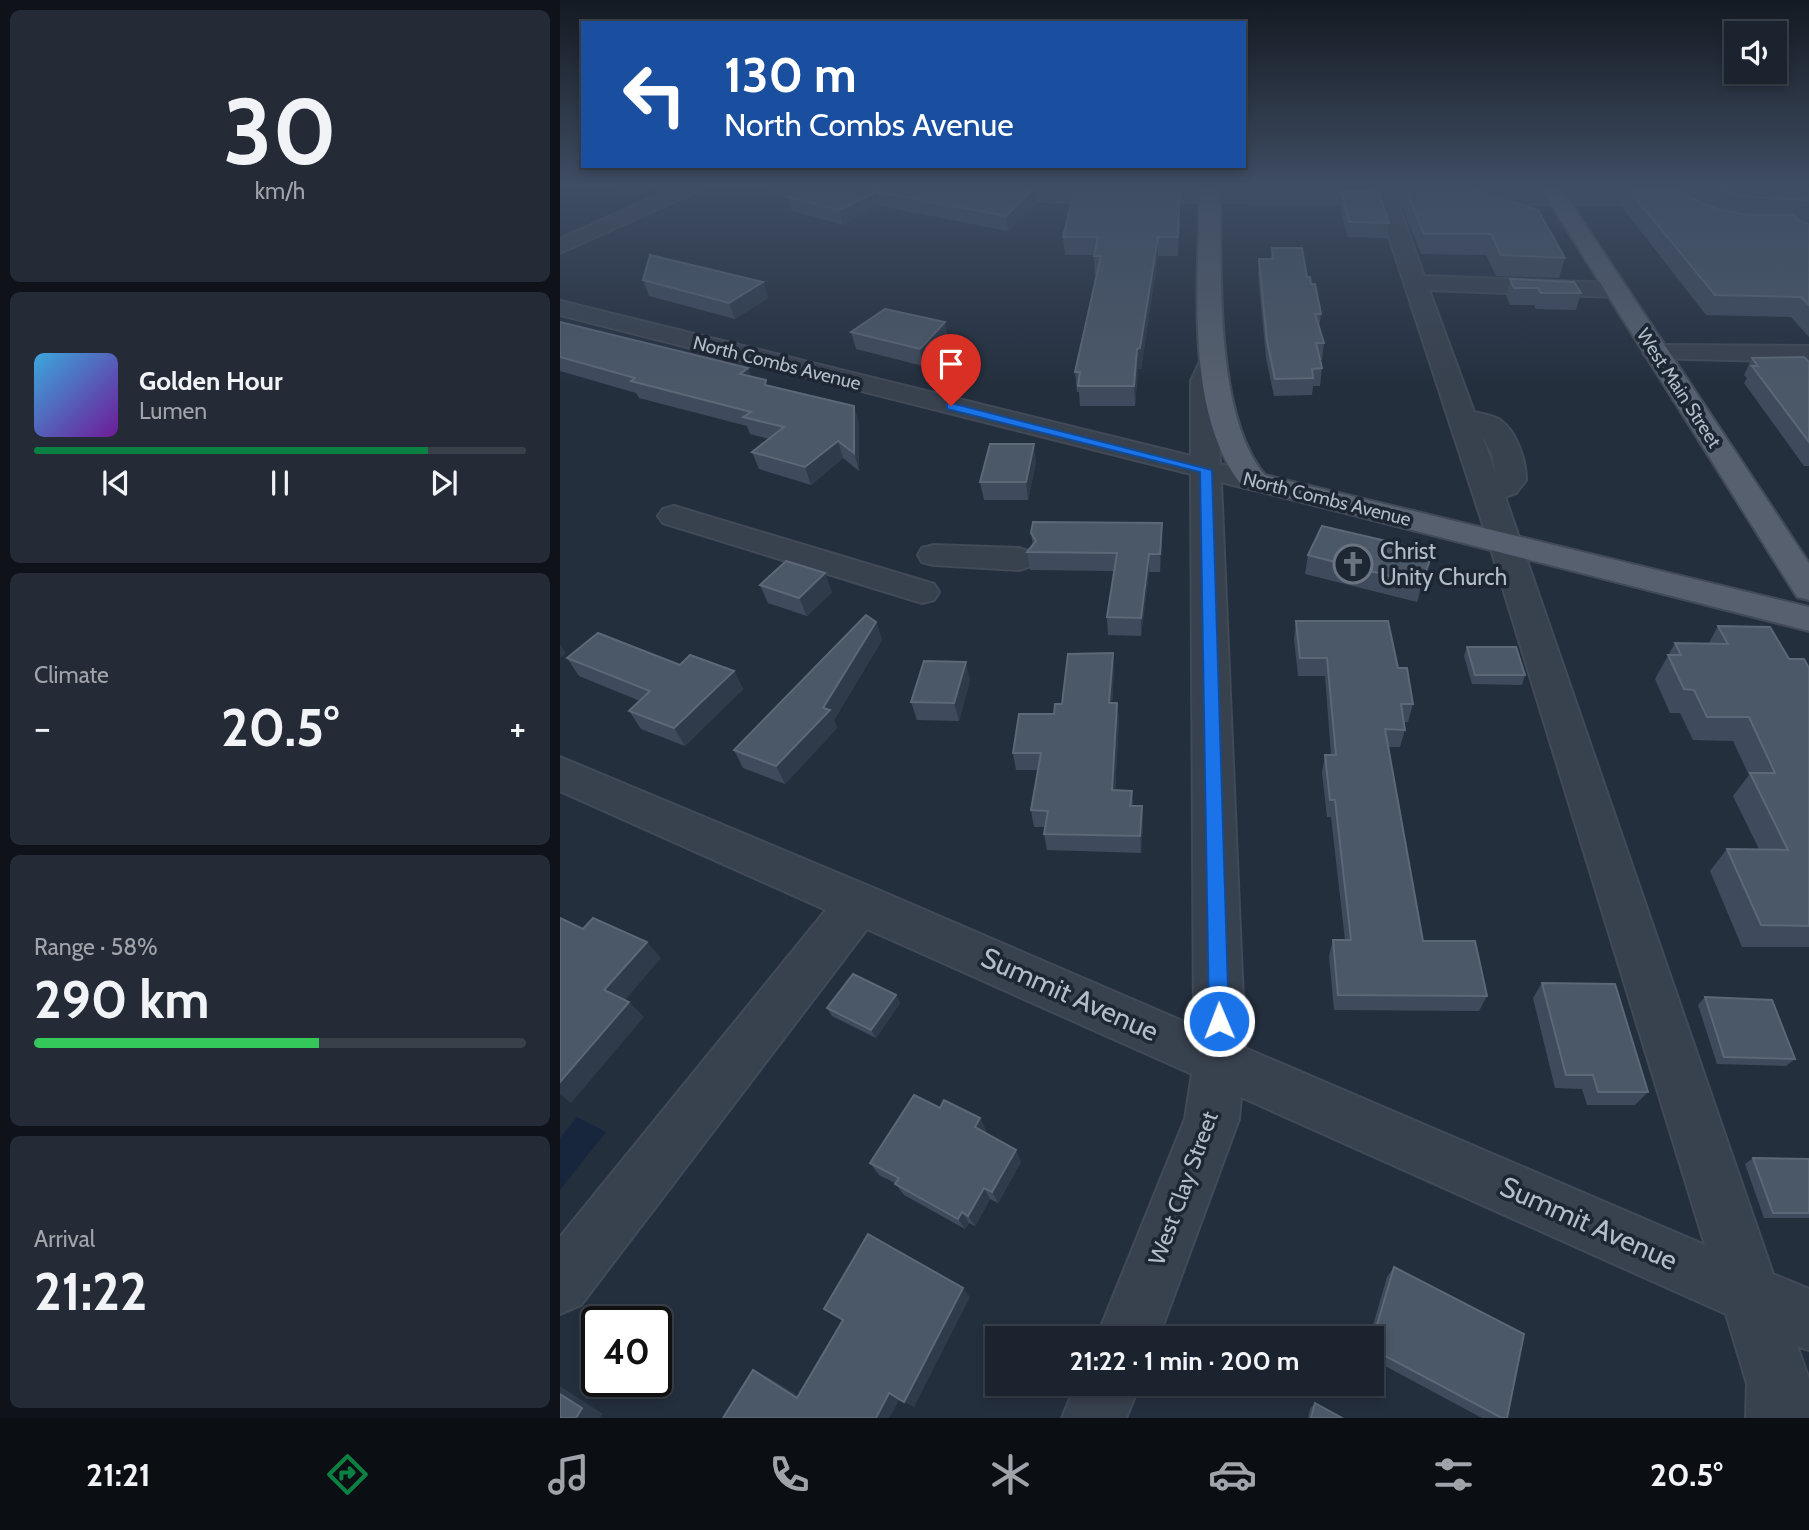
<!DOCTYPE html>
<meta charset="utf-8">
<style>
body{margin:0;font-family:Cabin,sans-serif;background:#242b36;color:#f1f3f6;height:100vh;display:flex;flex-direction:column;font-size:26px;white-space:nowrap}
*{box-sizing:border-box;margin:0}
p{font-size:23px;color:#a0a4aa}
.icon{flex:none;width:38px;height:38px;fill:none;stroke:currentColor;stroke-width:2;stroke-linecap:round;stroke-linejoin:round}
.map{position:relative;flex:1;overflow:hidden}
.drawer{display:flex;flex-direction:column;gap:10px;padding:10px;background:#0f1319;width:560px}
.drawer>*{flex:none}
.guide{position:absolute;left:21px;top:21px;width:665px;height:147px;border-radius:0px;box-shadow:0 4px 10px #0003,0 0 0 2px #39404a;background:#1a4fa0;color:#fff;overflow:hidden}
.tools{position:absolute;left:1164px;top:21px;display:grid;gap:14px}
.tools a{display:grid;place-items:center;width:63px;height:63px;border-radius:0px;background:#1b232e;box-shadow:0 4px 10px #0003,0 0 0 2px #39404a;font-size:35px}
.speed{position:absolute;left:21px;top:1306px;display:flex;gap:14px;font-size:35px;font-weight:700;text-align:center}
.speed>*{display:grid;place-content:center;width:91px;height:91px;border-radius:50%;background:#1b232e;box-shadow:0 4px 10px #0003,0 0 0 2px #39404a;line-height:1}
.speed .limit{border:4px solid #111;border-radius:10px;background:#fff;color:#111}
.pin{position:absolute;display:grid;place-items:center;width:60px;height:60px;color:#fff;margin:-72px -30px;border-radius:50% 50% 50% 0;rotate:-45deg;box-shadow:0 0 7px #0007}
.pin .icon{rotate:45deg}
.me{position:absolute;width:77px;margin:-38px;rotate:359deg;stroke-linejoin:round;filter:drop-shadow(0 0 5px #0008)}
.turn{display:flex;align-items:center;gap:24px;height:147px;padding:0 28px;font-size:32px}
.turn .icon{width:91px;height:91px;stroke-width:2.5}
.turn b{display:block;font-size:49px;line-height:60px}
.big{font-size:52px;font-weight:700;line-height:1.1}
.drawer .card{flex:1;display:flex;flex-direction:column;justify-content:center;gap:10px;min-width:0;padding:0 24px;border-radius:10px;background:#242b36}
.drawer .dial{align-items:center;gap:0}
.dial b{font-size:91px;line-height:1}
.song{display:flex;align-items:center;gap:21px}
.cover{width:84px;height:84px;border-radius:10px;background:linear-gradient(135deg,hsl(200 70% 55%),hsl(280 70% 35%))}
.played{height:7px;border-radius:4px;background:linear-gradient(90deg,#0b8043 80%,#39404a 80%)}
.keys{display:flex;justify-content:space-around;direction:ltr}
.heat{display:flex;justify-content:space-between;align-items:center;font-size:38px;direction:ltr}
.charge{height:10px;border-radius:5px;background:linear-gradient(90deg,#34c759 58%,#39404a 0)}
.trip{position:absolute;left:425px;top:1326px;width:399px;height:70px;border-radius:0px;background:#1b232e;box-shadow:0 4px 10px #0003,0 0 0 2px #39404a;font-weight:700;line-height:70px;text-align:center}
.tabs{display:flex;height:112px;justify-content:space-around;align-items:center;background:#0b0e12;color:#a0a4aa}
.tabs .icon{width:49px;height:49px}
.tabs .selected{color:#0b8043}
.tabs b{font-size:32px;color:#f1f3f6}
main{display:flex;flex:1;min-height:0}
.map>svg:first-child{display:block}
</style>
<main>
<section class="drawer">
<div class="card dial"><b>30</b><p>km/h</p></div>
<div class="card">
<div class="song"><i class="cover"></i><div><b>Golden Hour</b><p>Lumen</p></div></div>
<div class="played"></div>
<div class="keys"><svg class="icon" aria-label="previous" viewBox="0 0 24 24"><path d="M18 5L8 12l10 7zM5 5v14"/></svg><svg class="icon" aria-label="pause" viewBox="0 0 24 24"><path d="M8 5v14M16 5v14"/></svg><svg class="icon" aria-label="next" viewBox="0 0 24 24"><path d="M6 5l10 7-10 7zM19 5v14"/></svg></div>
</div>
<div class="card"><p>Climate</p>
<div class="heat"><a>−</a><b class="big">20.5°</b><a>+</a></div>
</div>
<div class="card"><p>Range · 58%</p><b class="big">290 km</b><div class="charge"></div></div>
<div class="card"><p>Arrival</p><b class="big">21:22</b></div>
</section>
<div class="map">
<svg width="1249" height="1418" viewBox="0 0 1249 1418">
<rect width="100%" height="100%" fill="#242f3e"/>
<polygon fill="#17263c" points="17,1117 46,1132 0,1190 0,1138"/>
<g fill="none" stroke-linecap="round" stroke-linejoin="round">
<defs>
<g id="minor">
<polygon points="115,187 141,187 138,191 0,253 0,239"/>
<path d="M399,187L814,191L812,187H832L833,191L1137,193L1158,188L1249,189V201L1158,200L1137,205L838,203L864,276L1056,283L1064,285L1068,290L1064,295L1056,297L869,290L914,412C922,414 933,415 940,420C957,432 966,461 966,480L956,493L945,497L1213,1274L1249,1289V1350L1237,1346L1249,1379V1418H1186L1187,1384L1166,1314L681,1097L679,1119L598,1339H536L625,1119L632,1074L307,929L21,1305L0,1314V1237L266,910L0,791V757L316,889L634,1026L631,474L0,315V301L631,456V381L642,357L651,354L660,357L664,362L657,381L660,464L705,475L709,481L705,487L694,490L661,482L685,1048L1145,1245L929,543L818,203L483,201L409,193ZM921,433L932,454L936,474Z"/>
<polygon points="1096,345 1249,346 1249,362 1087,358 1083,353 1087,348"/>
<polygon points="114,506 374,584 379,592 374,600 362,603 103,523 98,516 103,509"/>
<polygon points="374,545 459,548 471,552 476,559 471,566 459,570 374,565 362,562 358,555 362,548"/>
<polygon points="516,1384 580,1384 566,1418 502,1418"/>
</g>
<g id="major">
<path d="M640,187H660C662,265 653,414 705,475L1249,607V631L683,487C623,413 639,279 640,187Z"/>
<polygon points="980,187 1000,187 1249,563 1249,600 1237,597"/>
</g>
</defs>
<use href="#minor" stroke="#414a57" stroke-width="4"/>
<use href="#major" stroke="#414a57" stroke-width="4"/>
<use href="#minor" fill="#38414e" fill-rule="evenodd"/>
<use href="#major" fill="#56606e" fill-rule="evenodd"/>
</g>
<g fill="#3f4b5c">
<polygon points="52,187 90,187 77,193"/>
<polygon points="211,187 461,187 473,189 475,203 448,231 320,206 283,225 232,211 227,197 230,195 212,192"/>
<polygon points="775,187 810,187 810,188"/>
<polygon points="834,187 922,187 906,187 1005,258 999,278 936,276 926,255 861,254 842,206 844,188 835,188"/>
<polygon points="1017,187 1150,187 1137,190 1120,190 1131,198 1146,204 1153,187 1249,187 1249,337 1231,317 1146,315 1062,207 1068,189 1018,188"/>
<polygon points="781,191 829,223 827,238 787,237 780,205"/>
<polygon points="620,204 618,256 598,256 581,369 578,369 575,406 520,406 519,392 517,392 515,372 537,275 535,275 534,255 505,255 503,237"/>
<polygon points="712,248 747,277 751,284 761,314 759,328 764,343 762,360 760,360 762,368 760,386 753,386 752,395 714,396 706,358 698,275 699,259 711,259"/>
<polygon points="950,279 1021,293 1016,310 976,309 974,305 950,305 946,295"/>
<polygon points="83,280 203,282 208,298 175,319 89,296"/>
<polygon points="0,322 188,368 191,377 208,386 299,423 299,471 283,458 251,485 199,469 192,452 209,439 190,434 187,426 79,398 76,393 0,371"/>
<polygon points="291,332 388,339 363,366 296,349"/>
<polygon points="1192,358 1249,362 1249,466 1244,466 1184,383 1187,378 1184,375"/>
<polygon points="476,462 468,500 424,500 420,482"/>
<polygon points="471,533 602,542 600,572 589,572 581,636 548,635 547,617 554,571 470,570 467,552 473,545"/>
<polygon points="748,555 868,570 857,602 745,574"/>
<polygon points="200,585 272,592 247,616 208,603"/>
<polygon points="736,621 838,668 853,704 848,722 844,722 845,730 840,747 828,747 863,941 927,996 919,1011 774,1010 769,956 773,940 785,940 771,817 767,817 762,773 765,755 771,755 765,676 738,676 734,639"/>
<polygon points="316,622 322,640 274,720 277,728 225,784 183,768 174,750"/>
<polygon points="1158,626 1249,668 1249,947 1182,947 1150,871 1167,849 1199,849 1173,796 1189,775 1173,741 1133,740 1120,713 1110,713 1095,679 1115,643 1149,643"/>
<polygon points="907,647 965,675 962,685 912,684 904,656"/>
<polygon points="553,653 554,670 552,703 557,703 559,720 555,791 572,791 573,806 582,806 583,823 581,853 487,850 484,834 486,827 474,827 471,810 478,770 456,770 453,753"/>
<polygon points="7,658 120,665 174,671 183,689 125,746 81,729 69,711 80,701 19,676"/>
<polygon points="410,680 399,721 357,720 351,702"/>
<polygon points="982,983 1088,1092 1075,1105 1027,1105 1022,1089 995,1088 973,998"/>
<polygon points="1145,997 1235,1059 1226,1066 1157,1064 1138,1005"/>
<polygon points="340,1003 316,1038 272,1016 267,1008"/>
<polygon points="380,1108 420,1118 426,1131 425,1133 461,1162 438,1203 430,1199 415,1226 409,1223 405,1229 344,1195 335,1183 319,1175 310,1163"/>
<polygon points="1193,1158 1249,1159 1249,1218 1204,1218 1185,1164"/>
<polygon points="834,1267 947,1418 922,1418 812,1359 812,1339 809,1339 827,1277"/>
<polygon points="755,1403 782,1418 748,1418 750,1409"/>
</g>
<g fill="#2f3b4b">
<polygon points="75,187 90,187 77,193"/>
<polygon points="620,187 620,204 618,256 618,237"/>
<polygon points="1138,187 1150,187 1137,190"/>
<polygon points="473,189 475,203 448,231 446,216"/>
<polygon points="316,192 320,206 283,225 279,210"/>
<polygon points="598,237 598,256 581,369 578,369 575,406 574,386 577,349"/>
<polygon points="203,282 208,298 175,319 169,303"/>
<polygon points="385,322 388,339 363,366 360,349"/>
<polygon points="188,368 194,385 180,374"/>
<polygon points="294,406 299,423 299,471 294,453"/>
<polygon points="278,441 283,458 251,485 245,467"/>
<polygon points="474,444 476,462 468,500 466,482"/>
<polygon points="602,523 602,542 600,572 600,554"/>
<polygon points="873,552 868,570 857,602 861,584"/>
<polygon points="589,554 589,572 581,636 581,618"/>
<polygon points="265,573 272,592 247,616 239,598"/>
<polygon points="316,622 322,640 274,720 277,728 225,784 216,766 263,708"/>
<polygon points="0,644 6,653 0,658"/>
<polygon points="553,653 554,670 551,720 549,703"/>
<polygon points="406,662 410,680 399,721 394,703"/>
<polygon points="174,671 183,689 125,746 114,728"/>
<polygon points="557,703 559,720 554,807 552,790"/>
<polygon points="582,806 583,823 581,853 580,836"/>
<polygon points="87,942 101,958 60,1006 44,990"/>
<polygon points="336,995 340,1003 316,1038 311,1030"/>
<polygon points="69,1002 84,1017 11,1103 0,1094 0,1082"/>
<polygon points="420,1118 426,1131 421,1140 415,1127"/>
<polygon points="456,1150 461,1162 438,1203 432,1192"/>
<polygon points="424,1188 430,1199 415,1226 408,1216"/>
<polygon points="402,1212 409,1223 405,1229 398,1219"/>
<polygon points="403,1288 410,1297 354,1407 344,1402"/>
<polygon points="193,1370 208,1377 251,1403 237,1398"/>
<polygon points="0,1386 43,1414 40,1418 16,1418 0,1394"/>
<polygon points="329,1393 340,1399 329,1418 316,1418"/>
</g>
<g fill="#4b5868" stroke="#5c6777" stroke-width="2">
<polygon points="246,187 461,187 473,189 446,216 316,192 279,210 227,197"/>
<polygon points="515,187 620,187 618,237 598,237 580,348 577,349 574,386 518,386 520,372 515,372 541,256 534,256 538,237 503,237"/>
<polygon points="845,187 905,187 978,210 1005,258 941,255 931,234 864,234"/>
<polygon points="1153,187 1249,187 1249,201 1248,200 1179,197"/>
<polygon points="1068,189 1119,189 1131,198 1159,210 1189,215 1233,215 1241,222 1249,224 1249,305 1241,297 1155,295"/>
<polygon points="781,191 818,191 829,223 789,222"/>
<polygon points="712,248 742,248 747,277 750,277 751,284 755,284 761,314 755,314 764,343 756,343 762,368 752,369 753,378 715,379 707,341 699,259 713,259"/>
<polygon points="90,255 203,282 169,303 83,280"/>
<polygon points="950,279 1014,282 1021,293 981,293 978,288 954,288"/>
<polygon points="325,309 385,322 360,349 291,332"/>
<polygon points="0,322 188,368 180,374 206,380 205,385 294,406 294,453 278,441 245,467 192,452 224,427 183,417 191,412 71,381 75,378 0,357"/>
<polygon points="1244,357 1249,362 1249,442 1192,366 1198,366 1192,358"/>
<polygon points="430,444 474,444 466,482 420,482"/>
<polygon points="473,522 602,523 600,554 589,554 581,618 547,617 557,553 467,552 476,541 471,533"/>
<polygon points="762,526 873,552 861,584 748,555"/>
<polygon points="226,561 265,573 239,598 200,585"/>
<polygon points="306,615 316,622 263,708 270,710 216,766 174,750"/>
<polygon points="736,621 828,621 838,668 847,668 853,704 841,704 845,730 825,729 863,941 915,941 927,996 778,995 773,940 791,940 775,800 770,800 765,755 776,755 767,658 740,658"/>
<polygon points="1158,626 1210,627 1229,659 1244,659 1249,668 1249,926 1201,925 1167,849 1228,850 1190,773 1215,773 1189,717 1147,717 1134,690 1124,689 1108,655 1121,655 1115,643 1168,644"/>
<polygon points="38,633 120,665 130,655 174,671 114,728 69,711 90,691 7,658"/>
<polygon points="907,647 956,647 965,675 915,675"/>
<polygon points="553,653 549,703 557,703 552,790 572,791 570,806 582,806 580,836 484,834 488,811 471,810 481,753 453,753 459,714 494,714 495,704 502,704 508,654"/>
<polygon points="364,661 406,662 394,703 351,702"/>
<polygon points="0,918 23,929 33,918 87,942 44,990 69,1002 0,1082"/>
<polygon points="293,974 336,995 311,1030 267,1008"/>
<polygon points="982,983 1055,984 1088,1092 1038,1092 1033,1075 1006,1075"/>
<polygon points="1145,997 1212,1000 1235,1059 1164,1057"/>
<polygon points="354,1095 380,1108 384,1100 420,1118 415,1127 456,1150 432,1192 424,1188 408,1216 402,1212 398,1219 335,1184 339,1178 310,1163"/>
<polygon points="1193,1158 1249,1159 1249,1213 1213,1213"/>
<polygon points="308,1234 403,1288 344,1402 329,1393 316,1418 163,1418 193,1370 237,1398 283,1320 264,1309"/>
<polygon points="834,1267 964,1334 947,1418 942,1418 812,1349 812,1342"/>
<polygon points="0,1394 22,1408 16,1418 0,1418"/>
<polygon points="755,1403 782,1418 751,1418"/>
</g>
<linearGradient id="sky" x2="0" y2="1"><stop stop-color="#141a22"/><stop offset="0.48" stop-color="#3f4d63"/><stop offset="1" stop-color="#3f4d63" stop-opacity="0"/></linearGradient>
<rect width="1249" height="386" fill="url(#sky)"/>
<polygon fill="#1a73e8" stroke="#114b97" stroke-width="2" points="391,403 652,470 669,1021 666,1029 659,1031 652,1029 649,1021 640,472 387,409 387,404"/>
<defs>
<symbol id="church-ring" viewBox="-11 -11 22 22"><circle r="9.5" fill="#1d2633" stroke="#6b7280" stroke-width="1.5"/><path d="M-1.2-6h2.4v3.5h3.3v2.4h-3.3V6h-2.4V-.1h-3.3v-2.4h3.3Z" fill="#6b7280"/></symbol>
</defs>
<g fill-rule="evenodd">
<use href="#church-ring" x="771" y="542" width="44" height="44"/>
</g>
<g text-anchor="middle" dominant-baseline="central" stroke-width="7" stroke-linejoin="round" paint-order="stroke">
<g font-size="19" fill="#b4bcc9" stroke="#1d2633">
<text transform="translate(217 363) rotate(14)">North Combs Avenue</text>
<text transform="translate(1119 388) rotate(57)">West Main Street</text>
<text transform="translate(767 499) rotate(14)">North Combs Avenue</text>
</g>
<g font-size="23" fill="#b4bcc9" stroke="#1d2633" text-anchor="start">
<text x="820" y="551">Christ<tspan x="820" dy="26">Unity Church</tspan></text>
</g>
<g font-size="23" fill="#b4bcc9" stroke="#1d2633">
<text transform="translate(623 1188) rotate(-70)">West Clay Street</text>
</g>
<g font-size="28" fill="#b4bcc9" stroke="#1d2633">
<text transform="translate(510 994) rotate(24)">Summit Avenue</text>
<text transform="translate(1029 1223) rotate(24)">Summit Avenue</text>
</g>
</g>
</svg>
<div class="tools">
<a><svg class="icon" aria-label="sound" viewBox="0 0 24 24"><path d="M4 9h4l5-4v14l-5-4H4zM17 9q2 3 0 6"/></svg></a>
</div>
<div class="speed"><div class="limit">40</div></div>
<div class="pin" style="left:391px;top:406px;background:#d93025"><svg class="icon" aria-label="arrive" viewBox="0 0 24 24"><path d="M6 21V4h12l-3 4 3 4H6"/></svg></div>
<svg class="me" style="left:659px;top:1021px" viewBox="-20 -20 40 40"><circle r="17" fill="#1a73e8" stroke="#fff" stroke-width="3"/><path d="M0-11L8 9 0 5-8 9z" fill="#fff"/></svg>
<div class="trip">21:22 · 1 min · 200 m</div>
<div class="guide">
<div class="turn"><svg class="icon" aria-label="left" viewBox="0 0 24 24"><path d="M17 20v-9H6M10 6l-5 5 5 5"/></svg><div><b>130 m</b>North Combs Avenue</div></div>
</div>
</div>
</main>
<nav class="tabs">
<b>21:21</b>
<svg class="icon selected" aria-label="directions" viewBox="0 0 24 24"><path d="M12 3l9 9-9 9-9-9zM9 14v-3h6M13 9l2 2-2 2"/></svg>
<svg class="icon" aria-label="music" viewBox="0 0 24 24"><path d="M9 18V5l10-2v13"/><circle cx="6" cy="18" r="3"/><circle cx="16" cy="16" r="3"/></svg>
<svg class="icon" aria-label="phone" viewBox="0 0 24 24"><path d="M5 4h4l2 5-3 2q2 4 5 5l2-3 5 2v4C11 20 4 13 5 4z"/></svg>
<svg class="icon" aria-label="climate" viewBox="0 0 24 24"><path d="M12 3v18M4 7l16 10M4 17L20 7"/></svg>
<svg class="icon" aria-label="car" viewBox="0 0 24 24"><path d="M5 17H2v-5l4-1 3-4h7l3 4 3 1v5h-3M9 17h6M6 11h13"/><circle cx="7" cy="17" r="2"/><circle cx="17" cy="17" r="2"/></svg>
<svg class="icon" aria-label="filters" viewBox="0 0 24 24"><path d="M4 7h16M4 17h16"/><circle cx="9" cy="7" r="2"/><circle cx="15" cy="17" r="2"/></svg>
<b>20.5°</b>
</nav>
